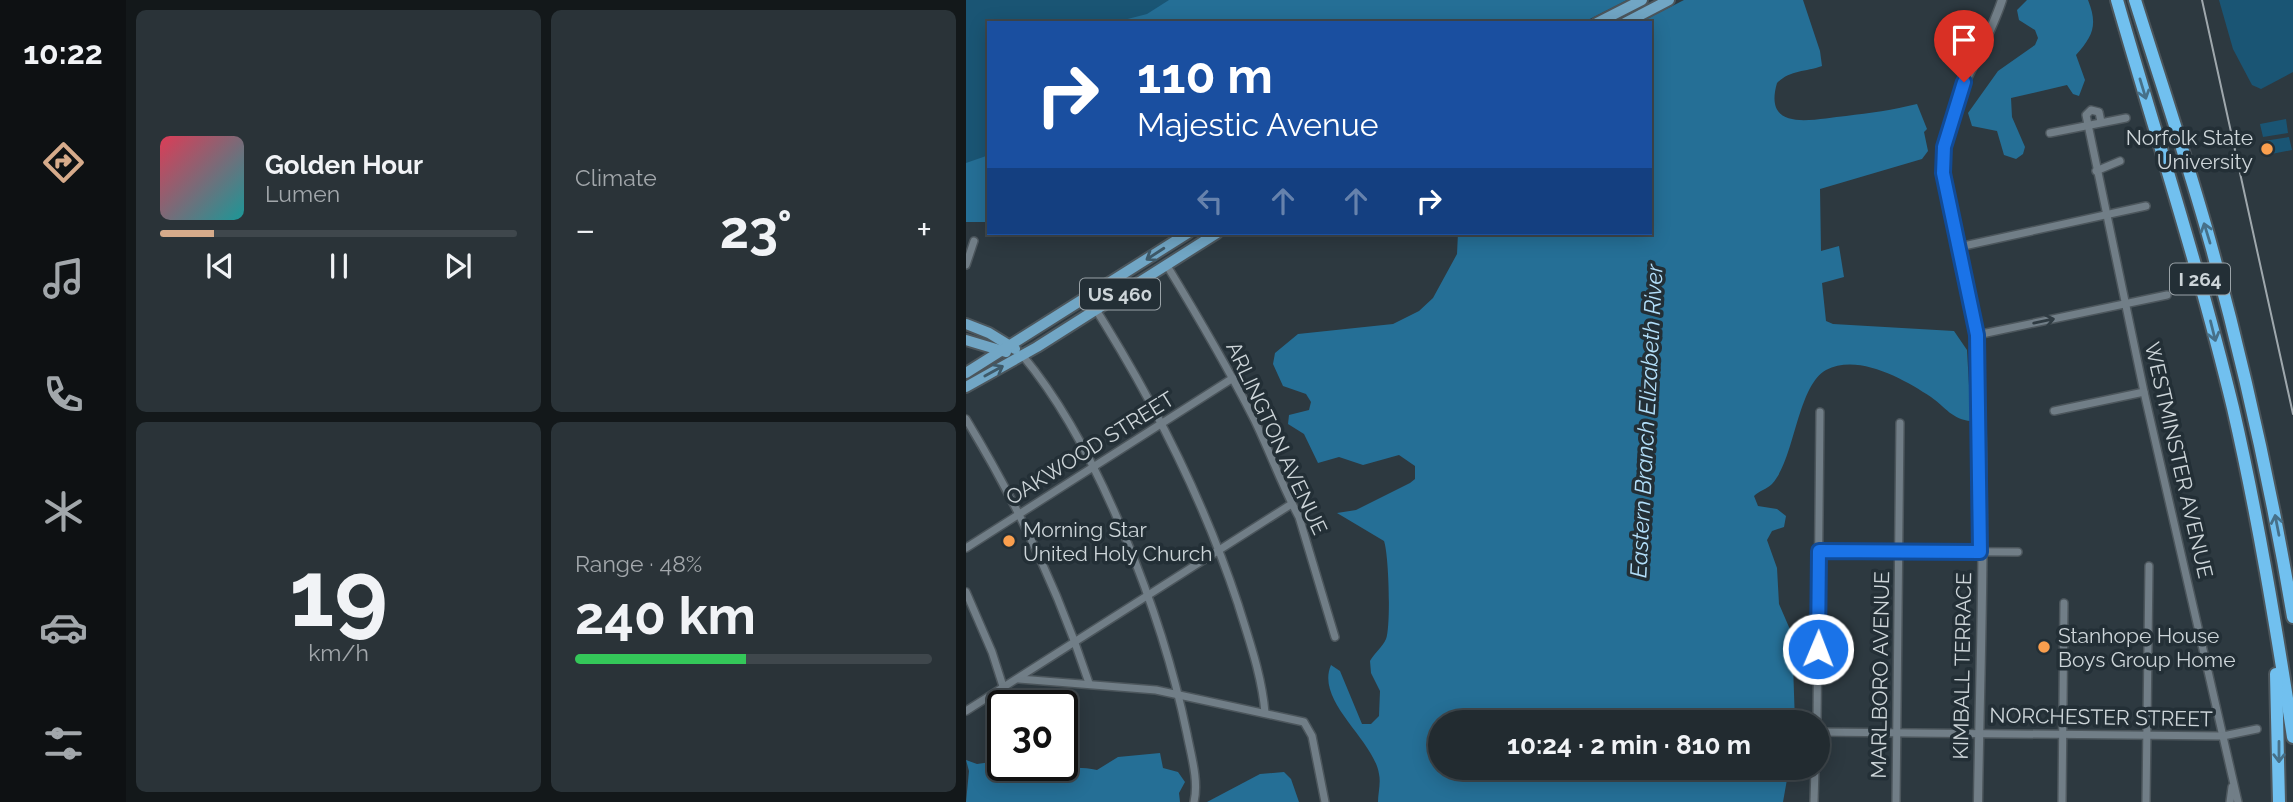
<!DOCTYPE html>
<meta charset="utf-8">
<style>
body{margin:0;font-family:Raleway,sans-serif;background:#2a3338;color:#f1f3f6;height:100vh;display:flex;flex-direction:column;font-size:26px;white-space:nowrap}
*{box-sizing:border-box;margin:0}
p{font-size:23px;color:#a2a7ab}
.icon{flex:none;width:38px;height:38px;fill:none;stroke:currentColor;stroke-width:2;stroke-linecap:round;stroke-linejoin:round}
.map{position:relative;flex:1;overflow:hidden}
.sheet{display:flex;flex-direction:column;gap:10px;padding:10px;background:#13181a;width:840px}
.sheet>*{flex:none}
.top-card{position:absolute;left:21px;top:21px;width:665px;height:214px;border-radius:0px;box-shadow:0 4px 18px #0003,0 0 0 2px #3f474c;background:#1a4fa0;color:#fff;overflow:hidden}
.speed{position:absolute;left:21px;top:690px;display:flex;gap:14px;font-size:35px;font-weight:700;text-align:center}
.speed>*{display:grid;place-content:center;width:91px;height:91px;border-radius:50%;background:#222b30;box-shadow:0 4px 18px #0003,0 0 0 2px #3f474c;line-height:1}
.speed .limit{border:4px solid #111;border-radius:10px;background:#fff;color:#111}
.pin{position:absolute;display:grid;place-items:center;width:60px;height:60px;color:#fff;margin:-72px -30px;border-radius:50% 50% 50% 0;rotate:-45deg;box-shadow:0 0 7px #0007}
.pin .icon{rotate:45deg}
.me{position:absolute;width:77px;margin:-38px;rotate:1deg;stroke-linejoin:round;filter:drop-shadow(0 0 5px #0008)}
.turn{display:flex;align-items:center;gap:24px;height:147px;padding:0 35px;font-size:32px}
.turn .icon{width:91px;height:91px;stroke-width:2.5}
.turn b{display:block;font-size:49px;line-height:60px}
.lanes{display:flex;align-items:center;height:66px;padding:0 35px;background:#0003;justify-content:center;gap:35px;direction:ltr}
.lanes .off{opacity:.35}
.big{font-size:52px;font-weight:700;line-height:1.1}
.sheet .card{flex:1;display:flex;flex-direction:column;justify-content:center;gap:10px;min-width:0;padding:0 24px;border-radius:10px;background:#2a3338}
.sheet .dial{align-items:center;gap:0}
.dial b{font-size:91px;line-height:1}
.song{display:flex;align-items:center;gap:21px}
.cover{width:84px;height:84px;border-radius:10px;background:linear-gradient(135deg,hsl(350 70% 55%),hsl(180 70% 35%))}
.played{height:7px;border-radius:4px;background:linear-gradient(90deg,#d6ab8b 15%,#3f474c 15%)}
.keys{display:flex;justify-content:space-around;direction:ltr}
.heat{display:flex;justify-content:space-between;align-items:center;font-size:38px;direction:ltr}
.charge{height:10px;border-radius:5px;background:linear-gradient(90deg,#34c759 48%,#3f474c 0)}
.sheet .tiles{flex:1;display:grid;gap:10px;grid-template-columns:repeat(2,1fr)}
.trip{position:absolute;left:462px;top:710px;width:402px;height:70px;border-radius:35px;background:#222b30;box-shadow:0 4px 18px #0003,0 0 0 2px #3f474c;font-weight:700;line-height:70px;text-align:center}
main{display:flex;flex:1;min-height:0}
.tab-bar{display:flex;flex-direction:column;width:126px;justify-content:space-around;align-items:center;background:#0e1113;color:#a2a7ab}
.tab-bar .icon{width:49px;height:49px}
.tab-bar .on{color:#d6ab8b}
.tab-bar b{font-size:32px;color:#f1f3f6}
.map>svg:first-child{display:block}
</style>
<main>
<nav class="tab-bar">
<b>10:22</b>
<svg class="icon on" aria-label="directions" viewBox="0 0 24 24"><path d="M12 3l9 9-9 9-9-9zM9 14v-3h6M13 9l2 2-2 2"/></svg>
<svg class="icon" aria-label="music" viewBox="0 0 24 24"><path d="M9 18V5l10-2v13"/><circle cx="6" cy="18" r="3"/><circle cx="16" cy="16" r="3"/></svg>
<svg class="icon" aria-label="phone" viewBox="0 0 24 24"><path d="M5 4h4l2 5-3 2q2 4 5 5l2-3 5 2v4C11 20 4 13 5 4z"/></svg>
<svg class="icon" aria-label="climate" viewBox="0 0 24 24"><path d="M12 3v18M4 7l16 10M4 17L20 7"/></svg>
<svg class="icon" aria-label="car" viewBox="0 0 24 24"><path d="M5 17H2v-5l4-1 3-4h7l3 4 3 1v5h-3M9 17h6M6 11h13"/><circle cx="7" cy="17" r="2"/><circle cx="17" cy="17" r="2"/></svg>
<svg class="icon" aria-label="filters" viewBox="0 0 24 24"><path d="M4 7h16M4 17h16"/><circle cx="9" cy="7" r="2"/><circle cx="15" cy="17" r="2"/></svg>
</nav>
<section class="sheet">
<div class="tiles">
<div class="card">
<div class="song"><i class="cover"></i><div><b>Golden Hour</b><p>Lumen</p></div></div>
<div class="played"></div>
<div class="keys"><svg class="icon" aria-label="previous" viewBox="0 0 24 24"><path d="M18 5L8 12l10 7zM5 5v14"/></svg><svg class="icon" aria-label="pause" viewBox="0 0 24 24"><path d="M8 5v14M16 5v14"/></svg><svg class="icon" aria-label="next" viewBox="0 0 24 24"><path d="M6 5l10 7-10 7zM19 5v14"/></svg></div>
</div>
<div class="card"><p>Climate</p>
<div class="heat"><a>−</a><b class="big">23°</b><a>+</a></div>
</div>
<div class="card dial"><b>19</b><p>km/h</p></div>
<div class="card"><p>Range · 48%</p><b class="big">240 km</b><div class="charge"></div></div>
</div>
</section>
<div class="map">
<svg width="1327" height="802" viewBox="0 0 1327 802">
<rect width="100%" height="100%" fill="#2d3940"/>
<g fill="#1a5574">
<polygon points="0,0 233,0 232,23 23,23 23,164 0,168"/>
<polygon points="1253,0 1327,0 1327,72 1295,89 1286,85 1267,49"/>
<polygon points="1320,119 1322,133 1297,137 1294,124"/>
<polygon points="1323,137 1326,150 1300,155 1298,141"/>
</g>
<g fill="#256f96">
<path d="M203,0H837L854,51L856,66C839,72 824,70 811,83C796,135 852,118 880,116C904,113 927,110 951,104L961,129L958,132L962,151L956,159L854,189L855,251L873,246L878,277L856,283L860,321L867,324L988,331L1001,350L1005,421C987,420 979,407 965,397C938,379 892,353 860,370C831,386 829,460 806,484C801,489 793,491 788,496L792,506L811,509L820,516L818,527L806,531L801,540L811,568L813,604L826,634L829,723H474V768H823L817,802H412C412,793 415,783 413,774C408,740 349,701 365,665L374,671L396,724H405L413,716L414,691L405,673L404,661C408,654 417,646 420,639C425,626 423,555 418,541L371,513L390,510L444,483L449,479V466L433,455L397,465L373,457L352,463L338,434L322,424L323,415L343,410L345,402L340,394L317,386L307,364L309,353L332,334L427,324L453,311L467,298L491,254L492,233H684V23H146L181,14Z"/>
<path d="M1061,0H1122C1132,25 1127,36 1110,55L1119,80L1113,96L1107,94L1101,85L1045,98L1046,117L1059,147L1057,154L1050,159L1038,155L1031,131L1006,126L1002,113L1032,71L1069,45L1072,38L1069,30L1053,20L1051,10Z"/>
<polygon points="23,155 23,222 0,222 0,163"/>
<path d="M194,753L197,768L212,772L219,782L213,793L214,802H0L3,771L0,760L11,764L25,762L69,783C90,768 106,765 131,770L152,757Z"/>
<polygon points="318,772 325,779 333,802 241,802 294,774"/>
</g>
<polygon fill="#2d3940" points="661,0 718,0 673,23 616,23"/>
<g fill="none" stroke-linecap="round" stroke-linejoin="round">
<defs>
<g id="minor">
<polyline points="1135,122 1133,112 1125,110 1120,115 1178,392 1272,802"/>
<polyline points="1084,133 1160,118"/>
<polyline points="1130,171 1154,161"/>
<polyline points="993,247 1180,206"/>
<path d="M200,264C231,315 261,366 288,419C304,452 316,486 333,517L369,637"/>
<polyline points="0,265 8,241"/>
<path d="M122,297C184,394 236,495 272,604C283,640 296,676 299,713"/>
<polyline points="1011,335 1201,295"/>
<path d="M57,356C133,447 197,617 221,734C225,755 233,781 228,802"/>
<polyline points="1088,411 1178,392"/>
<path d="M0,419C51,503 92,589 123,683"/>
<polyline points="0,548 267,378"/>
<polyline points="853,551 1052,552"/>
<polyline points="0,592 26,652 43,705"/>
<polyline points="53,679 190,690 338,722 346,736 359,802"/>
<polyline points="0,711 324,505"/>
<polyline points="851,723 854,412"/>
<polyline points="852,732 1257,736 1291,729"/>
<polyline points="848,802 849,768"/>
<polyline points="930,802 934,423"/>
<polyline points="1096,802 1098,603"/>
<polyline points="1180,802 1183,566"/>
<polyline points="1264,802 1266,787"/>
</g>
<path id="tertiary" d="M1012,802C1014,649 1022,493 1011,340C1008,299 995,256 986,216C981,197 975,177 976,158C981,101 1019,53 1036,0"/>
<g id="primary">
<polyline points="631,23 676,0"/>
<polyline points="659,23 703,0"/>
<polyline points="0,324 23,333 49,349"/>
<polyline points="0,340 40,352"/>
<polyline points="0,373 222,233"/>
<polyline points="0,387 71,347 251,233"/>
</g>
<g id="motorway">
<path d="M1151,0C1190,136 1234,271 1267,408C1292,517 1310,627 1327,737"/>
<path d="M1169,0C1195,83 1223,165 1246,249C1279,370 1306,492 1327,617"/>
<polyline points="1310,674 1313,802"/>
</g>
</defs>
<use href="#minor" stroke="#4c565c" stroke-width="10"/>
<use href="#tertiary" stroke="#4c565c" stroke-width="11"/>
<use href="#primary" stroke="#4c565c" stroke-width="14"/>
<use href="#motorway" stroke="#4c565c" stroke-width="16"/>
<use href="#minor" stroke="#717e87" stroke-width="7"/>
<use href="#tertiary" stroke="#717e87" stroke-width="8"/>
<use href="#primary" stroke="#71a6c5" stroke-width="10"/>
<use href="#motorway" stroke="#71c0ef" stroke-width="12"/>
<polyline stroke="#9fa8ad" stroke-width="2" points="1236,0 1327,414"/>
</g>
<defs><path id="oneway-shaft" d="M-6 0H5M1.5-3L5.5 0L1.5 3" fill="none" stroke-width="1.6" stroke-linecap="round" stroke-linejoin="round" transform="scale(1.75)"/></defs>
<g stroke="#467089">
<use href="#oneway-shaft" transform="translate(1177 89) rotate(73)"/>
<use href="#oneway-shaft" transform="translate(1241 233) rotate(-107)"/>
<use href="#oneway-shaft" transform="translate(1247 331) rotate(76)"/>
<use href="#oneway-shaft" transform="translate(1311 525) rotate(-101)"/>
<use href="#oneway-shaft" transform="translate(1313 752) rotate(90)"/>
</g>
<g stroke="#3e5968">
<use href="#oneway-shaft" transform="translate(189 254) rotate(147)"/>
<use href="#oneway-shaft" transform="translate(28 371) rotate(-29)"/>
</g>
<use stroke="#2f3b42" href="#oneway-shaft" transform="translate(1078 321) rotate(-12)"/>
<g fill="none" stroke-linecap="round" stroke-linejoin="round">
<defs>
<polyline id="route" points="852,649 853,551 1014,552 1011,335 977,173 978,147 998,82"/>
</defs>
<use href="#route" stroke="#114b97" stroke-width="18"/>
<use href="#route" stroke="#1a73e8" stroke-width="12"/>
</g>
<g fill="#fa9f4e" stroke="#232f36" stroke-width="2.5">
<circle cx="1301" cy="149" r="7"/>
<circle cx="43" cy="541" r="7"/>
<circle cx="1078" cy="647" r="7"/>
</g>
<g text-anchor="middle" dominant-baseline="central" stroke-width="7" stroke-linejoin="round" paint-order="stroke">
<g fill="#232f36" stroke="#9aa3a8" stroke-width="2">
<rect x="1204" y="263.5" width="60" height="31" rx="5"/>
<rect x="114" y="278.5" width="80" height="31" rx="5"/>
</g>
<g font-size="19" font-weight="bold" fill="#cdd5d9">
<text x="1234" y="279">I 264</text>
<text x="154" y="294">US 460</text>
</g>
<g font-size="21" fill="#cdd5d9" stroke="#232f36" text-anchor="start">
<text x="1287" y="137" text-anchor="end">Norfolk State<tspan x="1287" dy="24">University</tspan></text>
<text x="57" y="529">Morning Star<tspan x="57" dy="24">United Holy Church</tspan></text>
<text x="1092" y="635">Stanhope House<tspan x="1092" dy="24">Boys Group Home</tspan></text>
</g>
<g font-size="21" fill="#cdd5d9" stroke="#232f36">
<text transform="translate(311 438) rotate(65)">ARLINGTON AVENUE</text>
<text transform="translate(124 448) rotate(-32)">OAKWOOD STREET</text>
<text transform="translate(1213 460) rotate(77)">WESTMINSTER AVENUE</text>
<text transform="translate(996 666) rotate(-89)">KIMBALL TERRACE</text>
<text transform="translate(914 675) rotate(-89)">MARLBORO AVENUE</text>
<text transform="translate(1135 717) rotate(1)">NORCHESTER STREET</text>
</g>
<g font-size="23" font-style="italic" fill="#b3dffa" stroke="#232f36">
<text transform="translate(680 421) rotate(-87)">Eastern Branch Elizabeth River</text>
</g>
</g>
</svg>
<div class="speed"><div class="limit">30</div></div>
<div class="pin" style="left:998px;top:82px;background:#d93025"><svg class="icon" aria-label="arrive" viewBox="0 0 24 24"><path d="M6 21V4h12l-3 4 3 4H6"/></svg></div>
<svg class="me" style="left:852px;top:649px" viewBox="-20 -20 40 40"><circle r="17" fill="#1a73e8" stroke="#fff" stroke-width="3"/><path d="M0-11L8 9 0 5-8 9z" fill="#fff"/></svg>
<div class="trip">10:24 · 2 min · 810 m</div>
<div class="top-card">
<div class="turn"><svg class="icon" aria-label="right" viewBox="0 0 24 24"><path d="M7 20v-9h11M14 6l5 5-5 5"/></svg><div><b>110 m</b>Majestic Avenue</div></div>
<div class="lanes"><svg class="icon off" aria-label="left" viewBox="0 0 24 24"><path d="M17 20v-9H6M10 6l-5 5 5 5"/></svg><svg class="icon off" aria-label="ahead" viewBox="0 0 24 24"><path d="M12 20V5M6 11l6-6 6 6"/></svg><svg class="icon off" aria-label="ahead" viewBox="0 0 24 24"><path d="M12 20V5M6 11l6-6 6 6"/></svg><svg class="icon" aria-label="right" viewBox="0 0 24 24"><path d="M7 20v-9h11M14 6l5 5-5 5"/></svg></div>
</div>
</div>
</main>
